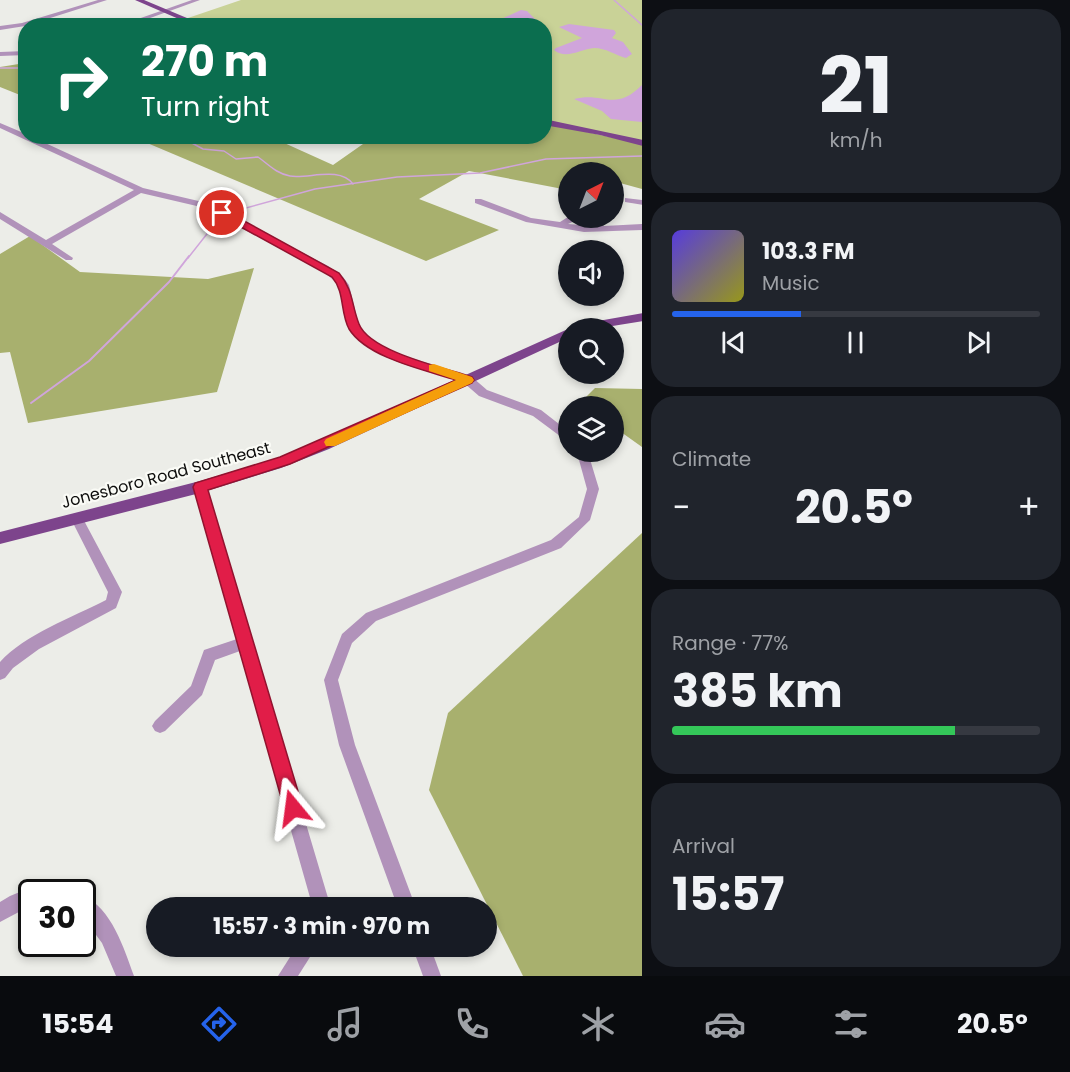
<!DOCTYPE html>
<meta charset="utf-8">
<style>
body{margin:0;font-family:Poppins,sans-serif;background:#20242c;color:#f1f3f6;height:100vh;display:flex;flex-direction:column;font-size:22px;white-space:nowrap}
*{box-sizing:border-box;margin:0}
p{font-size:20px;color:#9ea1a6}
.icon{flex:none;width:33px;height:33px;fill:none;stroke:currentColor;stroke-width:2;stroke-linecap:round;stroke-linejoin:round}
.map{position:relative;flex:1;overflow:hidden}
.side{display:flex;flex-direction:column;gap:9px;padding:9px;background:#0d0f14;width:428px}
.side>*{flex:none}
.top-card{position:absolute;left:18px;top:18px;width:534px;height:126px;border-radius:24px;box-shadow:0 3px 9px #0003;background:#0b6e4f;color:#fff;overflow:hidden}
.needle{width:39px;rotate:42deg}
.fabs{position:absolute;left:558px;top:162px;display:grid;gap:12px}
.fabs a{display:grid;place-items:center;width:66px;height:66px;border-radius:50%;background:#171b24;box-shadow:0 3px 9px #0003;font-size:30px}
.speed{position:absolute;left:18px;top:879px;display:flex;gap:12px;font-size:30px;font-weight:700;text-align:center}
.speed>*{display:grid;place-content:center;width:78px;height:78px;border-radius:50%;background:#171b24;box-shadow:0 3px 9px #0003;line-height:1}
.speed .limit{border:3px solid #111;border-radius:9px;background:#fff;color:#111}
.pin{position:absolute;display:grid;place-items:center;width:51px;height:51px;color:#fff;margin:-26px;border:3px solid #fff;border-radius:50%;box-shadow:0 2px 6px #0007}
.me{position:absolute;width:66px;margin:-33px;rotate:344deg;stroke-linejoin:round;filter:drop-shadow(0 0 4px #0008)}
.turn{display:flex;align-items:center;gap:21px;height:126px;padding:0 24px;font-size:27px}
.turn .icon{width:78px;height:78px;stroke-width:2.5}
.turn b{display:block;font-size:42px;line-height:51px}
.big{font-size:45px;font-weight:700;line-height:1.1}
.side .widget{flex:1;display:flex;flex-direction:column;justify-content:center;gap:9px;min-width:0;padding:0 21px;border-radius:24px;background:#20242c}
.side .dial{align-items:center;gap:0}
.dial b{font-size:78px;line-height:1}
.song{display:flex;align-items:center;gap:18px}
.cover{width:72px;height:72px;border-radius:9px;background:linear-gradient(135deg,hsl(250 70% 55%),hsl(60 70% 35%))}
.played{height:6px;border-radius:3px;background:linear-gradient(90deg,#2563eb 35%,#363941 35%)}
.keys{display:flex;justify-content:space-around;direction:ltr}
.heat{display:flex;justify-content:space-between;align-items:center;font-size:33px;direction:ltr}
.charge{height:9px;border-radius:4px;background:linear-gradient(90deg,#34c759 77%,#363941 0)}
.trip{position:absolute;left:146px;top:897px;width:351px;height:60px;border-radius:30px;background:#171b24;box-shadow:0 3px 9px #0003;font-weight:700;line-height:60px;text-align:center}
.dock{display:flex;height:96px;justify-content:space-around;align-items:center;background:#090b0e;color:#9ea1a6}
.dock .icon{width:42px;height:42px}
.dock .selected{color:#2563eb}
.dock b{font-size:27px;color:#f1f3f6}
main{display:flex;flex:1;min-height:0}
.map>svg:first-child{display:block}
</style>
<main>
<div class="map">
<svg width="643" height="976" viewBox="0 0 643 976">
<rect width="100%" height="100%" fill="#ecede8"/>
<polygon fill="#c9d297" points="241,0 642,0 642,144 545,123 544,26 204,26 188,18"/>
<g fill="#a8b06e">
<polygon points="25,63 25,97 0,87 0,67"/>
<polygon points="545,123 642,144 642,189 620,183 614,185 614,172 568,172 568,190 469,171 419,199 499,230 426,261 133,137 271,137 333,165 373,137 544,136"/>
<polygon points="30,236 80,272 208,279 254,268 217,392 28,423 10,352 0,353 0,254"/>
<polygon points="595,388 642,389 642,447 614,427 614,406 583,406 579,404"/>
<polygon points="642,533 642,976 523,976 429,790 448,713"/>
</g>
<g fill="#d0a5db">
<polygon points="521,10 527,11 536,20 516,22 518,25 495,25 499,20"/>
<path d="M569,24L614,30L616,33L612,38L623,42L632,54L626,58C615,55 606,48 594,48C581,49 566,60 554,50L556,48L582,38L559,27Z"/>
<path d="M642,85V122L611,119L602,111L574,99C604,91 614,113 642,85Z"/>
</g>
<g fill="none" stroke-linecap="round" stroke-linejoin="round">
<g stroke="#d0a5db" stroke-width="1.5">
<polyline points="614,0 643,26"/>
<polyline points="0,68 22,68 24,70 19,78 26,81"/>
<path d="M189,136L190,142L203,149L224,151L236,159L258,157C268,164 277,174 290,176C309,179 339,166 353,184"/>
<polyline points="188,258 214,225 235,211 315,189 397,177 480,173 546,159 643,156"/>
</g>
<polyline stroke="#d0a5db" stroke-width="2" points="31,403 89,361 169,282 189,256"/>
<g fill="#b192ba" fill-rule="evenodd">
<polygon points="98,0 107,0 25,26 0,30 0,26 22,23"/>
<polygon points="192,0 200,0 128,26 118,26"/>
<polygon points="26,51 26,55 0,56 0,52"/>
<polygon points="0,123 26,134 26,136 30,136 143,188 207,203 328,266 343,277 349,285 359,326 371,339 395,353 472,377 487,390 541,410 568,431 568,440 564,439 533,416 479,396 464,383 387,357 363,343 349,327 339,285 322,270 201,207 141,193 52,244 73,258 72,260 66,260 0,219 0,212 46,240 134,190 0,128"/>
<polygon points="286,136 293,136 289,141 285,139"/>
<polygon points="625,198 643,200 643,205 625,202"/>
<path d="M475,199H481L531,218L560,222L568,217L591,218L604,226L643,224V230L584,232L526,222L475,203ZM577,220L585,221L594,226L568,224Z"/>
<polygon points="574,452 586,452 589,456 599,489 590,520 561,548 376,621 352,643 338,680 355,745 416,908 398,908 339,745 324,680 342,634 366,613 551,540 579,517 587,489 579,460"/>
<polygon points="200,482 204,484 206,487 331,908 313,908 240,651 215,660 202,695 165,731 160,733 155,731 152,726 155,721 191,686 204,650 237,639 194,487 196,484"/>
<path d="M77,514L81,515L122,592L116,608L39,649L13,668L5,678L0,680V662C24,635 73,617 106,600L108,592L71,519L73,515Z"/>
<polygon points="32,887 38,890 39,892 32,892 32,905 0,922 0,902 10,896"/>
<path d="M82,895C112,908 124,949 134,976H116L102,943L82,916Z"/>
<polygon points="297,946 317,946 298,976 278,976"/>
<polygon points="412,946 430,946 441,976 423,976"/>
</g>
<g fill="#7d448c" fill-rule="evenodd">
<polygon points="135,0 144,0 206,26 195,26"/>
<polygon points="544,119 643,140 643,146 600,135 544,125"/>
<polygon points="643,313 643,321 600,328 575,328 581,324"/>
<polygon points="568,329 568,338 329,449 281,468 200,493 0,544 0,532 200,481 272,460 319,441"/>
</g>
</g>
<path fill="#e11d48" stroke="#92132f" stroke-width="1.5" d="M219,211H226L339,273C354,291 351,304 359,324C370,352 445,368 472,377L474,380L472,383L290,464L208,490L303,808L300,814L293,817L287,814L284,808L193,487L195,483L280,457L456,380C425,370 367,358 349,329C340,312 345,292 332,277L219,215Z"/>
<polygon fill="#f59e0b" points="434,364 472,377 474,380 472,383 335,446 326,446 324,442 326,439 456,380 429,371 429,365"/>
<g text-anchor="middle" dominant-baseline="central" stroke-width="4.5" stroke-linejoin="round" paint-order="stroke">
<g font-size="16" fill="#0d0d0c" stroke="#fafbf6">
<text transform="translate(166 475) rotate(-15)">Jonesboro Road Southeast</text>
</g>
</g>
</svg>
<div class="fabs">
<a><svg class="needle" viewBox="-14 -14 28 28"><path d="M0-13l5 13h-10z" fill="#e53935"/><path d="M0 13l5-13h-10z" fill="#9ea1a6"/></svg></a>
<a><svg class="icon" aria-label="sound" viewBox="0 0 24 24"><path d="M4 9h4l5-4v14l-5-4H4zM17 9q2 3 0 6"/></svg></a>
<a><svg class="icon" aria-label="search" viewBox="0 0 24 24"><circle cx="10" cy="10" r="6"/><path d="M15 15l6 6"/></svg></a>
<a><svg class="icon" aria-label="layers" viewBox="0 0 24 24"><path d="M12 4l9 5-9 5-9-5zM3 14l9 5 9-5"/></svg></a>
</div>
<div class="speed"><div class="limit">30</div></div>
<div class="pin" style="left:222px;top:213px;background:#d93025"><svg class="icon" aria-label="arrive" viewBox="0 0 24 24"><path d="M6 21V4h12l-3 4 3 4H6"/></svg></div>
<svg class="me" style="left:293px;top:808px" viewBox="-20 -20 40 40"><path d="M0-17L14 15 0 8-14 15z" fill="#e11d48" stroke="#fff" stroke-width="4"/></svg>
<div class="trip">15:57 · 3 min · 970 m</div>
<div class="top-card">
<div class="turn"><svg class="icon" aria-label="right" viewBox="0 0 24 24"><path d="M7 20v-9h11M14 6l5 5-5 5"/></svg><div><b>270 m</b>Turn right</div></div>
</div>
</div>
<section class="side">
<div class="widget dial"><b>21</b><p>km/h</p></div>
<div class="widget">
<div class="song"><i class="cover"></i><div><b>103.3 FM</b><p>Music</p></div></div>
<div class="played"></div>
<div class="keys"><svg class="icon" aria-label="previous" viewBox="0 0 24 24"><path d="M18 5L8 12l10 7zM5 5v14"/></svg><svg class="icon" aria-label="pause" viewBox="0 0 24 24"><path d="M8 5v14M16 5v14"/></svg><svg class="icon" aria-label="next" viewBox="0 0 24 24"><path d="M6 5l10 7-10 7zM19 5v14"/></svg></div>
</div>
<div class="widget"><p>Climate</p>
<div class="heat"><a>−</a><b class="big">20.5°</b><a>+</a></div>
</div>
<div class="widget"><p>Range · 77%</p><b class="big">385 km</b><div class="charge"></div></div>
<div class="widget"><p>Arrival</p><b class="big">15:57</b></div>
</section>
</main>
<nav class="dock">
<b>15:54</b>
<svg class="icon selected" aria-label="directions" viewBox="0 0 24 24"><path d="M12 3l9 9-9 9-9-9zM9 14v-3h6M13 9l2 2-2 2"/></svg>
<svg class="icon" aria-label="music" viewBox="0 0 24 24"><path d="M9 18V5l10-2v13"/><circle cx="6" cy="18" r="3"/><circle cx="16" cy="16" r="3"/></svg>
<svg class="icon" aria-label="phone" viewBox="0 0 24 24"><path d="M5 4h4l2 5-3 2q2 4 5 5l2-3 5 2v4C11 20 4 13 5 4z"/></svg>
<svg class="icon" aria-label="climate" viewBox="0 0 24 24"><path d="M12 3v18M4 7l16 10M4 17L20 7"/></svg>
<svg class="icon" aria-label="car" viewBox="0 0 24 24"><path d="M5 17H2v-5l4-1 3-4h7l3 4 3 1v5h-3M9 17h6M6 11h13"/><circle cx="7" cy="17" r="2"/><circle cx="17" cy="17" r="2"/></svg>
<svg class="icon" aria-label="filters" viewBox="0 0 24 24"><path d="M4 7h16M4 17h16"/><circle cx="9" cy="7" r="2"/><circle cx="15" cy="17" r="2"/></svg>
<b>20.5°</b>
</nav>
